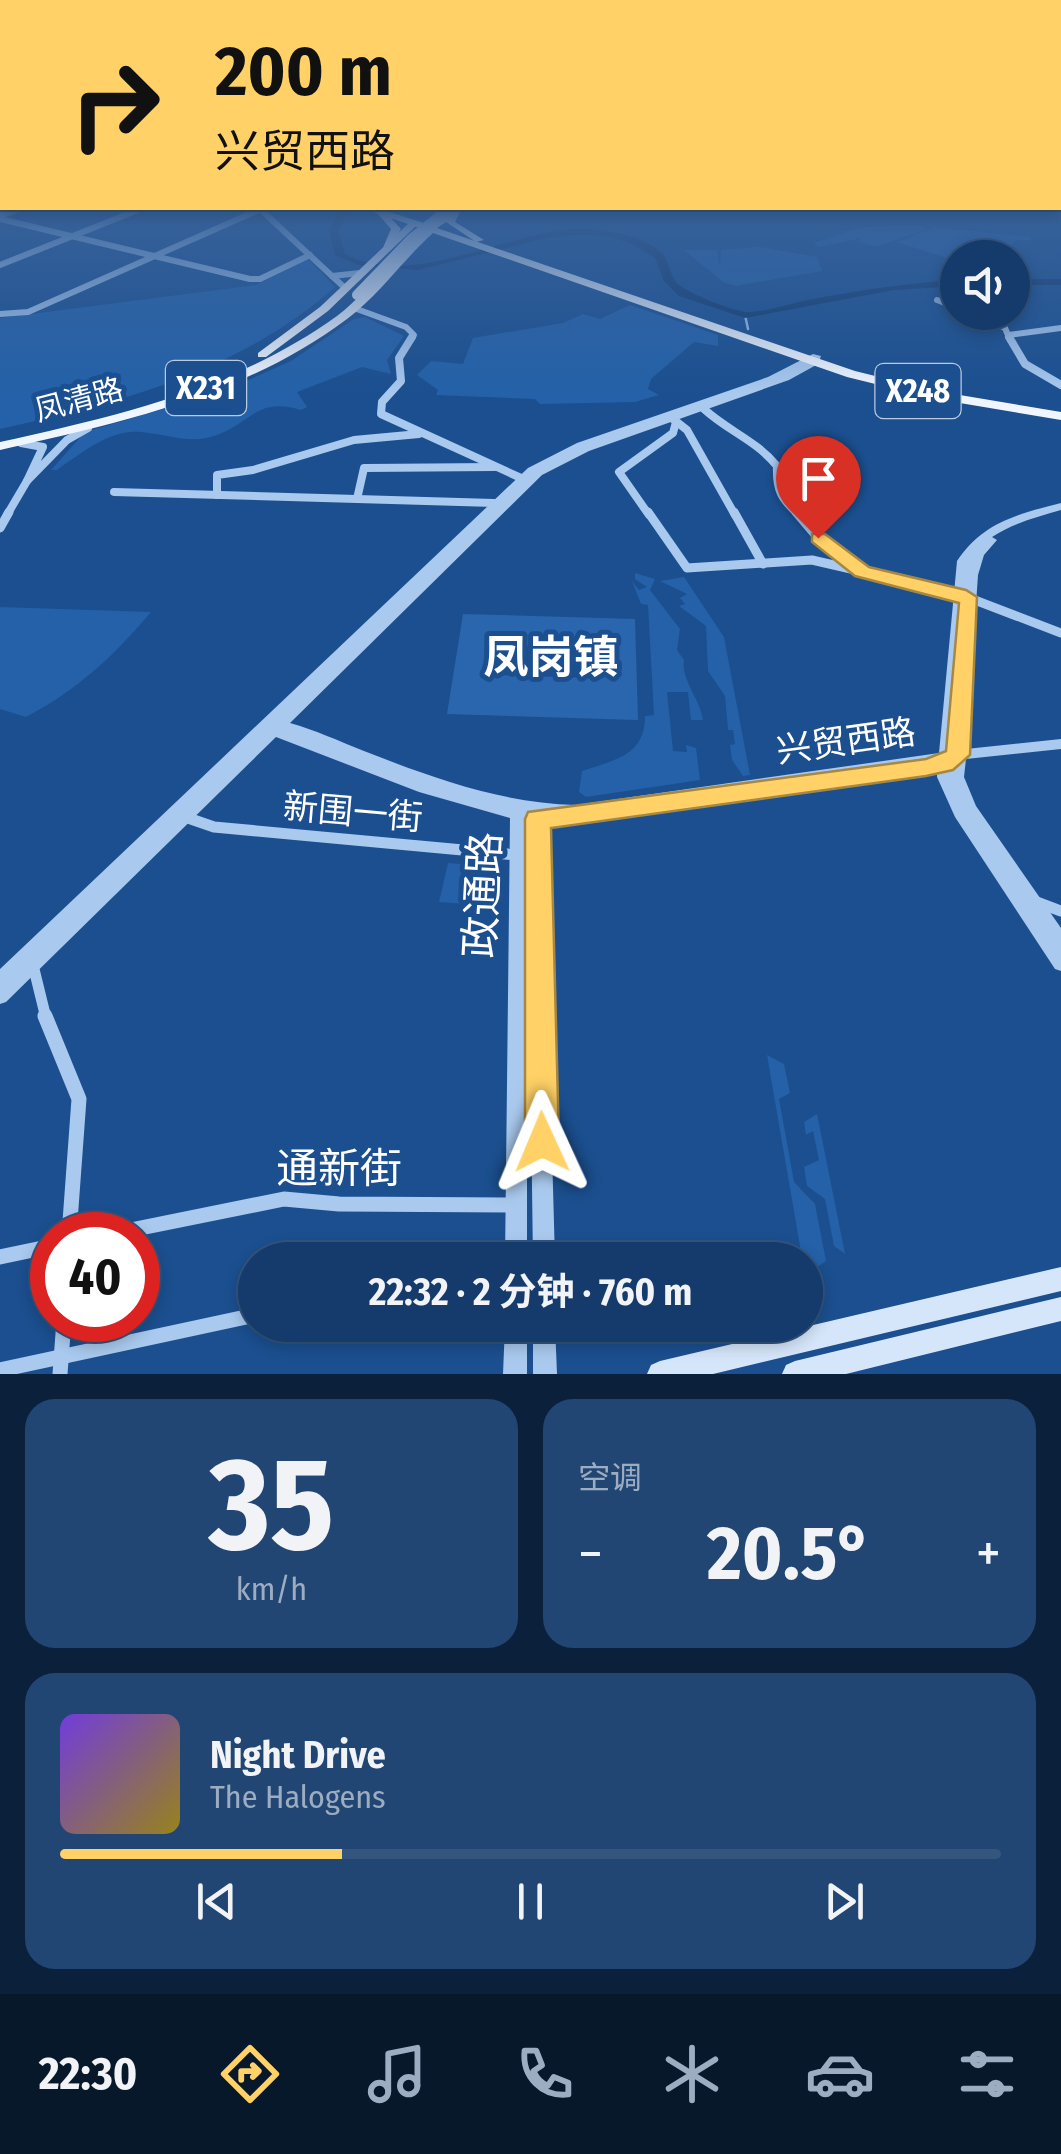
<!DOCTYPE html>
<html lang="zh">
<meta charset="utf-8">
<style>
body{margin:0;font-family:"Fira Sans Condensed","Noto Sans SC",sans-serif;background:#214673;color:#f1f3f6;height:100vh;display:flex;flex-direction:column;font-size:38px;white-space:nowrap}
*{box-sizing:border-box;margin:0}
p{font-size:32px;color:#9dadc1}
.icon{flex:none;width:55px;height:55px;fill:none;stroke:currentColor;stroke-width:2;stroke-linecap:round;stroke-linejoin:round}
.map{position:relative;height:1374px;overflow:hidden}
.panel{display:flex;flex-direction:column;gap:25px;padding:25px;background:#0b203b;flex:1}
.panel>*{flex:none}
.top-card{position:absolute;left:0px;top:0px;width:1062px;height:210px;box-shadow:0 5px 15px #0003,0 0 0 2px #33557e;background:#ffd166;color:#111;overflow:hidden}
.controls{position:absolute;left:940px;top:240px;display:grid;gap:20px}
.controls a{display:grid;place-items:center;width:90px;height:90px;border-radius:50%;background:#143b6b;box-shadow:0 5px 15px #0003,0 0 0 2px #33557e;font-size:50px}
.speed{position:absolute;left:30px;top:1212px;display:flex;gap:20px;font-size:50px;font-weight:700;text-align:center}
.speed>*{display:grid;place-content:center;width:130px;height:130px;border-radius:50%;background:#143b6b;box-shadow:0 5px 15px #0003,0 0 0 2px #33557e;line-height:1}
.speed .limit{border:15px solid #d22;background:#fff;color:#111}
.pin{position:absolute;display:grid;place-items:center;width:85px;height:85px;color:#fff;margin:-102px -42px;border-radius:50% 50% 50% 0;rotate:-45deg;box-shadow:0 0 10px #0007}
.pin .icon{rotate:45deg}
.me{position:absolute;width:110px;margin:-55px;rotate:359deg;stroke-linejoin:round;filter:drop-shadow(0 0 8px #0008)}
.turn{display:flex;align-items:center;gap:35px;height:210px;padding:0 50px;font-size:45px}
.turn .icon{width:130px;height:130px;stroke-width:2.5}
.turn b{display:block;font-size:70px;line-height:85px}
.big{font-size:75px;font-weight:700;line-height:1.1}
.panel .widget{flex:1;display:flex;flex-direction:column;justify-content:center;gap:15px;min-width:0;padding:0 35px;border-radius:30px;background:#214673}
.panel .dial{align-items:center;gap:0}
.dial b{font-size:130px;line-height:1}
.song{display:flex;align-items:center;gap:30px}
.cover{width:120px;height:120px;border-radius:15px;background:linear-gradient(135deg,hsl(260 70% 55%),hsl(50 70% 35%))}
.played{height:10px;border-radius:5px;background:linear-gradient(90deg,#ffd166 30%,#33557e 30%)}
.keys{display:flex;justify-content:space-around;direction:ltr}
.heat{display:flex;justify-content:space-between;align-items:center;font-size:55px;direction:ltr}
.panel .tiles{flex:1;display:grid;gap:25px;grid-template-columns:1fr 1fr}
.widget:last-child{grid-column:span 2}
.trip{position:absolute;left:238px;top:1242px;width:585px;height:100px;border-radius:50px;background:#143b6b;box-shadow:0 5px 15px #0003,0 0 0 2px #33557e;font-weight:700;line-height:100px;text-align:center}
.tab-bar{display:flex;height:160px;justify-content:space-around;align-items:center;background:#08182b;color:#9dadc1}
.tab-bar .icon{width:70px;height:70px}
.tab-bar .active{color:#ffd166}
.tab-bar b{font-size:45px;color:#f1f3f6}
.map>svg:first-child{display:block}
</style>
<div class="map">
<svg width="1061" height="1374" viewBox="0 0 1061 1374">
<rect width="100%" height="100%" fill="#1b4f8f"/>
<g fill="#2461a8">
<polygon points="921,226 927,229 875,247 857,241 862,238 819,247 814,243 860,227"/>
<polygon points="935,227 1029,237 1032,240 1016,240 1009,247 980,239 981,243 950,259 897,242"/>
<polygon points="760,247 817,257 822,271 736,286 723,282 684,250 717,250 720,268 721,250"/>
<path d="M308,259L335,287C240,371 122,403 0,429V318L256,285Z"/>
<polygon points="630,305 718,335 718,346 694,342 651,379 648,389 659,395 635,402 540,404 535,399 436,395 438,390 417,375 431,361 463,364 473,338 563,323 583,314 600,319"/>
<path d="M365,317L404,336L387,360L391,374L362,367L297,392L307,407L301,410C256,397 253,422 217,435C189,445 168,434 140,432C110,429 80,454 57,470H51L85,432L224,391L291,361L354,319Z"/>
<path d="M635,573L655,579L650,590L680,629L677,650L684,660C681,680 700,699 703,720H691L688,692H667L673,751L687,752L686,745L696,748L700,780L586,797L579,792L582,771C614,760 645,756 645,716L654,715L648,605L641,604L632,581L639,590L647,587L635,579Z"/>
<polygon points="684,577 724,637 750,775 743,776 732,760 730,745 735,744 733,730 728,730 725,696 708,671 706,626 679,606 685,604 680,598 687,594 660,581"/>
<path d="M0,607L151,612C113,657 77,690 26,717L0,709Z"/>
<polygon points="448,863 474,865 467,904 439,902"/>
<polygon points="767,1055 784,1064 790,1093 779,1099 794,1182 815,1204 826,1261 805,1275"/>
<polygon points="817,1114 845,1254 834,1246 825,1199 807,1186 804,1167 819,1160 813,1131 806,1135 804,1122"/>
</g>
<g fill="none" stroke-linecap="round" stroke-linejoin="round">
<polyline stroke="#9cc4f0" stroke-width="2.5" points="745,315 748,329"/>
<g fill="#123a6d" fill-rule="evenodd">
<path d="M340,208H349L339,231L345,254C415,290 504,232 576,229C601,228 646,235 663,254C669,262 670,274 676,282C686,293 730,310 746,312C763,313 795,302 813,299C862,290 908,283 958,280V286L894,290L745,318L679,296L664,281L655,258L630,243L605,236L577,235L547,238L418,270L358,265L335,255L329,231Z"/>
<rect x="1012" y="279" width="49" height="6"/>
</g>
</g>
<path fill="#2a66ad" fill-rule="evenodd" d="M463,614L635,619L638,720L447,714ZM498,645L596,648V678L495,675Z"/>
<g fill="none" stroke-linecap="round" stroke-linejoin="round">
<g stroke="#a9c9ee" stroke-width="6">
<polyline points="259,208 332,276"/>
<polyline points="0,216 22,208"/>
<polyline points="0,219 250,279 260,279 310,255"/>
<polyline points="0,265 143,208"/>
<polyline points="345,288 332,276 360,273"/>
<polyline points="937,300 958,308"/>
<polyline points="354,308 406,327 414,335 411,340"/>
<polyline points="972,312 1005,328 1010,340"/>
<polyline points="0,314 28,312 261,209"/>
<polyline points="1008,335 1061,328"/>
</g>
<g stroke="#a9c9ee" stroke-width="8">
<polyline points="412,337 399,358 401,381 382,402 381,414 521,478"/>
<polyline points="1009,337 1025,364 1061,385"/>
<path d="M704,409C728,431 757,441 777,466C776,490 781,499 799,515"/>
<polyline points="673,419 687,430 735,515"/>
<polyline points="21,443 43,447 27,481 67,440 88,428"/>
<polyline points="114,492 494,503"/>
<polyline points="217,495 217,475 253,470 354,440 419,434"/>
<polyline points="357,499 364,468 494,467"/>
<polyline points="7,515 27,481"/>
<polyline points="649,515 619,472 673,433 676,422"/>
</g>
<g stroke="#a9c9ee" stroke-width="9">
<polyline points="648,512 687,568 812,560 959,594 1061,633"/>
<polyline points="734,512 763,564"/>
<polyline points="796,512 824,545 857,568"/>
<polyline points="0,528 9,512"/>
</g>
<g stroke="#a9c9ee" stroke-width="11">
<polyline points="185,817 214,827 517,855"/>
<polyline points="1034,901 1061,911"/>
<polyline points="33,965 46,1018"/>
</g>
<g stroke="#a9c9ee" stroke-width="15">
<polyline points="45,1016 79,1099 69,1235"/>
<polyline points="106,1235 284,1199 339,1204 515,1205"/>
<polyline points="0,1257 52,1246"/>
<polyline points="0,1370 255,1315"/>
<polyline points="60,1374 64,1320"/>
</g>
<g fill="#a9c9ee" fill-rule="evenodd">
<path d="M813,354L821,356L818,364L789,380L589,451L542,475L290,723C315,730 339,741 364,751C433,778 501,803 576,805L939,753L957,561C983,522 1018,514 1061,503V510C1037,517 1013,523 992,537L997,540L984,555L978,575L966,749L1061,739V749L966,759L964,777L976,806L1061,928V971L1055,969L955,817L937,777V771L578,824L543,823L555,1260H533L527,821V1260H505L510,818L419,792L276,737L6,1002L0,1004V969L528,468L577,443L768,377Z"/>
<polygon points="505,1325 527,1325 527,1374 503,1374"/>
<polygon points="533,1325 555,1325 557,1374 533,1374"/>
</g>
<g fill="#d6e6fa" fill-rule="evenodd">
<polygon points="1061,1267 1061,1291 713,1374 647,1374 651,1365 660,1361"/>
<polygon points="1061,1297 1061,1321 846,1374 782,1374 786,1365 795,1361"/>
</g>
<g fill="#f0f6ff" fill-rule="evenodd">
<polygon points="411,221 419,223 328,311 266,357 258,357 258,353 320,307"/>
<path d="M431,226L855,371L936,391L1061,412V420L936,399L847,377L433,233C403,260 379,295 347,319C246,395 121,423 0,450V442C118,416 237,388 337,316C371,291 396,246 431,226Z"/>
</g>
<g fill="#f8faff" fill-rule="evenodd">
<polygon points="365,208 377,208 430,225 453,208 462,208 455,222 484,240 476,242 446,222 431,232 391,218 401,229 388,250 382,250 391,229 378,214"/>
<polygon points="391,208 434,208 429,211 395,212"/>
</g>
<polyline stroke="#f0f6ff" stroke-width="10" points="357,295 411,239 450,208"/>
</g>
<linearGradient id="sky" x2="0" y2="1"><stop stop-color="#0f2b4f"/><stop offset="0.51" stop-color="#39639b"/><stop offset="1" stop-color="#39639b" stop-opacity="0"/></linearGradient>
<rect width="1061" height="393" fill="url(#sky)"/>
<polygon fill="#ffd166" stroke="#a68842" stroke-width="2.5" points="812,534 825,534 869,567 966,590 977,597 970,755 953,770 926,776 551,828 559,1142 554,1153 542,1157 530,1153 525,1142 525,819 528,812 926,759 946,751 959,603 855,576 812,542"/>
<g text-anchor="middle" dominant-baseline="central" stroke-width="10" stroke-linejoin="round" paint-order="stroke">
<g font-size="30" fill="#fff" stroke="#1b4f8f">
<text transform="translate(79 400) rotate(-15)">凤清路</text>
</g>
<g fill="#1b4f8f" stroke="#bbcadd" stroke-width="2.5">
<rect x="166" y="361" width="80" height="54" rx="8"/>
<rect x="875.5" y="364" width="85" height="54" rx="8"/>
</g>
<g font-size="32" font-weight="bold" fill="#fff">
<text x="206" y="388">X231</text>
<text x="918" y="391">X248</text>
</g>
<g font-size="35" fill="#fff" stroke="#1b4f8f">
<text transform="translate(846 741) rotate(-8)">兴贸西路</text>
<text transform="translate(353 812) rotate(5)">新围一街</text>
</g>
<g font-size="42" fill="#fff" stroke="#1b4f8f">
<text transform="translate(483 895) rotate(-87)">政通路</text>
<text x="339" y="1169">通新街</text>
</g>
<g font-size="45" font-weight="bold" fill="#fff" stroke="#1b4f8f">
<text x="551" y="658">凤岗镇</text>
</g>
</g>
</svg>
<div class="controls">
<a><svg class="icon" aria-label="sound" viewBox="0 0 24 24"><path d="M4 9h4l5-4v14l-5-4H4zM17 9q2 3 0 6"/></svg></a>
</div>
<div class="speed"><div class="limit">40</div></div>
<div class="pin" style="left:818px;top:538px;background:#d93025"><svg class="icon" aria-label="arrive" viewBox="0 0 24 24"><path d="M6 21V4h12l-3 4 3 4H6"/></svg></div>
<svg class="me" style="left:542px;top:1142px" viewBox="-20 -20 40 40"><path d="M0-17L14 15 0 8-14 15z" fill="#ffd166" stroke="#fff" stroke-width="4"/></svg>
<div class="trip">22:32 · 2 分钟 · 760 m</div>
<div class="top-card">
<div class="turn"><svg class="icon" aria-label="right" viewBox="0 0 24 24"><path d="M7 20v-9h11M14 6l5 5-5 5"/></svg><div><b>200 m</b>兴贸西路</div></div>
</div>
</div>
<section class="panel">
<div class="tiles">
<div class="widget dial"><b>35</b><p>km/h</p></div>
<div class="widget"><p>空调</p>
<div class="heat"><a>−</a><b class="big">20.5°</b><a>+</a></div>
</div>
<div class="widget">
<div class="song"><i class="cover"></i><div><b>Night Drive</b><p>The Halogens</p></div></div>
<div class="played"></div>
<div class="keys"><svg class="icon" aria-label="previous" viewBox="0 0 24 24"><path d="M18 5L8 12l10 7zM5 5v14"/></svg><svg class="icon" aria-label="pause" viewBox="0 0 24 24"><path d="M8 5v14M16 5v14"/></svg><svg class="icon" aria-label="next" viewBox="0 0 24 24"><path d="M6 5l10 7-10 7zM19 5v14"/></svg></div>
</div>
</div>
</section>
<nav class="tab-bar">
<b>22:30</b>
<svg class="icon active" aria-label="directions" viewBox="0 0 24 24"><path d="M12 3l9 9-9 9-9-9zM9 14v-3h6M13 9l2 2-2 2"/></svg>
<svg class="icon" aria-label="music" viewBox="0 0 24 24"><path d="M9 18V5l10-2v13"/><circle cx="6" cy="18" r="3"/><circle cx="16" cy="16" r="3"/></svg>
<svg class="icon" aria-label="phone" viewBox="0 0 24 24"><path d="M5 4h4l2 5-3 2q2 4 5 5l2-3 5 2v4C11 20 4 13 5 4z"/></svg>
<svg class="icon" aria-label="climate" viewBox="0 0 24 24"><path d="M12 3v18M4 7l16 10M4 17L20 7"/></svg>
<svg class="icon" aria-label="car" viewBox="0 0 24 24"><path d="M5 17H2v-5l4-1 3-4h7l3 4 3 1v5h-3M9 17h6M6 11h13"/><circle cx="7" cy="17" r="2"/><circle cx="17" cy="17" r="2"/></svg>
<svg class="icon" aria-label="filters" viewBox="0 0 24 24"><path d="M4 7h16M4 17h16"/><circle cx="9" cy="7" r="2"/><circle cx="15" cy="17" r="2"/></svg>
</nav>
